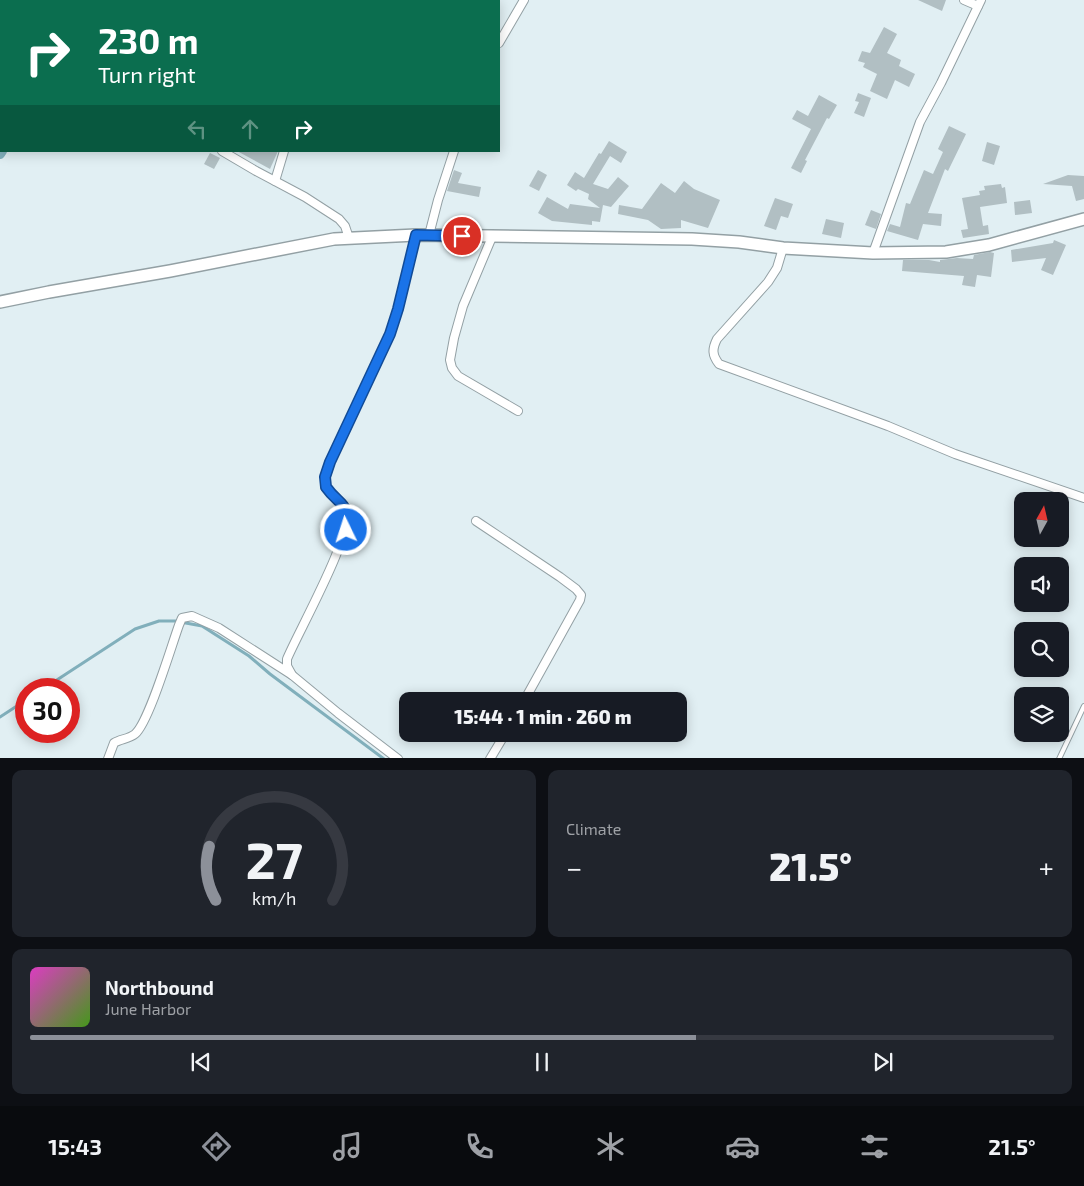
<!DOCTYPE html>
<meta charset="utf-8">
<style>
body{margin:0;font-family:"Exo 2",sans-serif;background:#20242c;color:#f1f3f6;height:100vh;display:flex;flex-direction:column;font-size:19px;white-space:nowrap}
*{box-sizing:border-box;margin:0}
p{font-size:16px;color:#9ea1a6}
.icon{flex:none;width:28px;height:28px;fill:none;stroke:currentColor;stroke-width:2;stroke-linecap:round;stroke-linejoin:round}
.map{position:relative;height:758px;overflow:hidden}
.side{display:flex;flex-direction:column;gap:12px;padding:12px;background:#0d0f14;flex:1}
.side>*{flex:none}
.top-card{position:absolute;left:0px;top:0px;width:500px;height:152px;box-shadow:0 2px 12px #0003;background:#0b6e4f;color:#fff;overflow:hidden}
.needle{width:32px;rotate:8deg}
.controls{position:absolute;left:1014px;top:492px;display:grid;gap:10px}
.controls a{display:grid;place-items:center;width:55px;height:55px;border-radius:10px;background:#171b24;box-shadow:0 2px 12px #0003;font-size:25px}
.speed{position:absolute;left:15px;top:678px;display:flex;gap:10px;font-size:25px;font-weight:700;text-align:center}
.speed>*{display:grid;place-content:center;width:65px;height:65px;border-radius:50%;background:#171b24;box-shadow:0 2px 12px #0003;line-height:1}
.speed .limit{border:8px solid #d22;background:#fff;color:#111}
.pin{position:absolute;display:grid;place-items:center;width:42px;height:42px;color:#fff;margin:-21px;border:2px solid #fff;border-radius:50%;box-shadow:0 1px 5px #0007}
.me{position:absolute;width:55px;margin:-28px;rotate:356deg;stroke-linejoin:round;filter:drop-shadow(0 0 4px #0008)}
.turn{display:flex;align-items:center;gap:18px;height:105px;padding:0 15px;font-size:22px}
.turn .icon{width:65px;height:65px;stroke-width:2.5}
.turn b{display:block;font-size:35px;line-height:42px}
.lanes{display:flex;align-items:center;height:48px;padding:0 15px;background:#0003;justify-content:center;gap:25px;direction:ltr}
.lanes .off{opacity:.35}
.big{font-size:38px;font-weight:800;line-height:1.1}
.side .widget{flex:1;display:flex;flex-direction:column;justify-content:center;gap:8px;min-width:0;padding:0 18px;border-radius:10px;background:#20242c}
.side .dial{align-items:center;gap:0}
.dial svg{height:130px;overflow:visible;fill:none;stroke:#363941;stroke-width:7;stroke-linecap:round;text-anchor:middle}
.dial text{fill:#f1f3f6;stroke:none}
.song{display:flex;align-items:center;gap:15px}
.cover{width:60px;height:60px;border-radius:8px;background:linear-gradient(135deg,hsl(310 70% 55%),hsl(100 70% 35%))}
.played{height:5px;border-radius:2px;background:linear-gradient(90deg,#8c9099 65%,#363941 65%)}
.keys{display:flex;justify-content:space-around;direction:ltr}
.heat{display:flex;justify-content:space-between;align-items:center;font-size:28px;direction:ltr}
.side .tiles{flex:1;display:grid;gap:12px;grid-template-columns:1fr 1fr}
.widget:last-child{grid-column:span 2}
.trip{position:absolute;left:399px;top:692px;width:288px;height:50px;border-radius:10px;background:#171b24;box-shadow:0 2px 12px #0003;font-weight:800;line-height:50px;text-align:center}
.menu{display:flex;height:80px;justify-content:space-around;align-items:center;background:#090b0e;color:#9ea1a6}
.menu .icon{width:35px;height:35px}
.menu .active{color:#8c9099}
.menu b{font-size:22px;color:#f1f3f6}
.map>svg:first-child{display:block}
</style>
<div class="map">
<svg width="1084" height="759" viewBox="0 0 1084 759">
<rect width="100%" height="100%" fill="#e1eff3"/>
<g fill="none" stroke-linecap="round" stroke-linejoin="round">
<g stroke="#81afbb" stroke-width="3">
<polyline points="43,689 135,629 159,621 175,621 202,626 249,656 270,674 384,759"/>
<polyline points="0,717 26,700"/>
</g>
<polyline stroke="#81afbb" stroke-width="10" points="0,154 2,151"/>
</g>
<g fill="#b1bfc3">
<polygon points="918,0 946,0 942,11"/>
<polygon points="884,27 897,34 887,53 901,60 899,66 915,74 909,87 895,80 887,99 870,91 877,74 863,67 865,63 858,61 862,51 870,53"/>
<polygon points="858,93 871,98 864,117 854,113 859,102 855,101"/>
<polygon points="819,95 837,105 829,119 827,118 805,160 807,161 801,173 791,168 811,129 792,119 797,110 808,116"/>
<polygon points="949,126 966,134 948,171 945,169 928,213 942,214 941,226 923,224 918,240 887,231 890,224 900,227 906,203 910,204 924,170 933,174 943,152 938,149"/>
<polygon points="609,141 627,152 621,163 610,156 593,184 608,189 618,177 629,186 611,207 603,205 600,222 592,221 592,225 552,221 538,213 547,197 568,209 570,204 600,208 588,199 589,194 578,189 576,191 567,185 575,172 584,178 599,153 601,154"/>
<polygon points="987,142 1000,146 994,165 982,161"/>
<polygon points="237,151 278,151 270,169"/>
<polygon points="210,153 220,158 214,169 204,164"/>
<polygon points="454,170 462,173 458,183 481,187 479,197 447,191"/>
<polygon points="538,170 547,175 539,191 529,186"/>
<polygon points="1068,175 1084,176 1084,199 1076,201 1072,186 1043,184"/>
<polygon points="684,181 694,189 720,200 708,228 681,220 681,228 661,229 648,220 618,214 619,205 642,209 661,183 675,193"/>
<polygon points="1001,184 1002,188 1005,187 1007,203 980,207 983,226 988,225 989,234 963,238 961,230 968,229 962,198 980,195 979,191 985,190 984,186"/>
<polygon points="775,198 793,204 788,218 781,216 776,230 764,226"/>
<polygon points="1030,200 1032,213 1015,215 1014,202"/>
<polygon points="871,210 881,214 876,229 865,225"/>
<polygon points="826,219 844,223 841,238 822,234"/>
<polygon points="1054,240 1066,245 1053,275 1041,270 1046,258 1012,262 1011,250 1053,243"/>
<polygon points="990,252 994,253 991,277 977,275 975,287 962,285 964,276 902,271 903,260 929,260 940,262 940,260 957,258 973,259 974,255"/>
</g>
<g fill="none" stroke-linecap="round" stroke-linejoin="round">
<defs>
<polyline id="lane" points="1059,759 1084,706"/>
<g id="street">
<polyline points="297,0 298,1"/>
<polyline points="964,0 978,6"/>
<polyline points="41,1 41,0"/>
<polyline points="266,1 267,0"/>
<polyline points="499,43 524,0"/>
<polyline points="0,123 1,121"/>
<polyline points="222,151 256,171 305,197 339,219 345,226 349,238"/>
<polyline points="275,181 284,151"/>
<polyline points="429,235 438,200 454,151"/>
<polyline points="492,237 463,306 454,338 450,360 452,368 458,376 518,411"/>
<path d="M783,248L777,268L768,282L717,339C712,349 712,355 719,364L888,426L955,454L1084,498"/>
<polyline points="873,253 920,122 941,83 981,0"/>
<polyline points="476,521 560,577 576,589 581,595 580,600 524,701"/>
<path d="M108,759L114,743C120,739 129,739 135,734C149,722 171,647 179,625L182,618L192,616L219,628L292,675"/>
<path d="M398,759L338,713L292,675L287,666V659C297,634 356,530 346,509C342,500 331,495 325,487V477L330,462L390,334L401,298L416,235"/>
<polyline points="490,759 505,734"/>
</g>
<polyline id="secondary" points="0,302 49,292 170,271 334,239 416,235 692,239 739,242 783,248 873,253 946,252 989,245 1084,219"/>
</defs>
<use href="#lane" stroke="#93a0a4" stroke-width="6"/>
<use href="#street" stroke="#93a0a4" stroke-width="10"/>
<use href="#secondary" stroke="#93a0a4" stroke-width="14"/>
<use href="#lane" stroke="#fff" stroke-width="4"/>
<use href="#street" stroke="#fff" stroke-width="8"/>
<use href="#secondary" stroke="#fff" stroke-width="11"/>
</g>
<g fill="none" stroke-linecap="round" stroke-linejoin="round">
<defs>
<path id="route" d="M346,530C350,501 340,507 326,487L325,477L330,462L390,334L398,309L416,235L462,236"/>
</defs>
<use href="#route" stroke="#114b97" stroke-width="12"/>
<use href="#route" stroke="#1a73e8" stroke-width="9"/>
</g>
</svg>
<div class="controls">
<a><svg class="needle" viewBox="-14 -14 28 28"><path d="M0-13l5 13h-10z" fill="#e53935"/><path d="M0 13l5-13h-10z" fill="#9ea1a6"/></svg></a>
<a><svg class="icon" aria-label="sound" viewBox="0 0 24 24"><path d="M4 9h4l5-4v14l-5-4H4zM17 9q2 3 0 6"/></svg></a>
<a><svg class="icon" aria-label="search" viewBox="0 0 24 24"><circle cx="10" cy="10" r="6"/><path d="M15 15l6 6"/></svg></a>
<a><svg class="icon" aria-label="layers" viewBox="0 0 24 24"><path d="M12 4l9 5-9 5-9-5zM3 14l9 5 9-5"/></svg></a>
</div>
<div class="speed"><div class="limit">30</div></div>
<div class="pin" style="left:462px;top:236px;background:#d93025"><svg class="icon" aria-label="arrive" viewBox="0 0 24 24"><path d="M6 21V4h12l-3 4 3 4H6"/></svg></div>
<svg class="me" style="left:346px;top:530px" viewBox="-20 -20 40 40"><circle r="17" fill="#1a73e8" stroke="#fff" stroke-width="3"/><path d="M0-11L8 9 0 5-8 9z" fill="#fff"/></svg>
<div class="trip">15:44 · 1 min · 260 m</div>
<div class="top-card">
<div class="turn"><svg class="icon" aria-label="right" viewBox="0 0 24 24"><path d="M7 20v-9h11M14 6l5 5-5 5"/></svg><div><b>230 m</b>Turn right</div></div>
<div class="lanes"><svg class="icon off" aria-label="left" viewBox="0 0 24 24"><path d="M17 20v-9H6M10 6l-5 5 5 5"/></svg><svg class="icon off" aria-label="ahead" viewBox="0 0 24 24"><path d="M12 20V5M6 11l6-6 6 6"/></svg><svg class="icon" aria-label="right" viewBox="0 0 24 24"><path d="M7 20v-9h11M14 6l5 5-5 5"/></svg></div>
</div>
</div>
<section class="side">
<div class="tiles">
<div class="widget dial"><svg viewBox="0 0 100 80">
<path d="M14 69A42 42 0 1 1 86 69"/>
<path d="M14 69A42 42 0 0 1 10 36" stroke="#8c9099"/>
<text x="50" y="56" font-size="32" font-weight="700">27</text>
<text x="50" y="72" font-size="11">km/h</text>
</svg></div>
<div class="widget"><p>Climate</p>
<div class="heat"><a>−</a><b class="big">21.5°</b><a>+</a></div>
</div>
<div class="widget">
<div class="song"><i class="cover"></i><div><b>Northbound</b><p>June Harbor</p></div></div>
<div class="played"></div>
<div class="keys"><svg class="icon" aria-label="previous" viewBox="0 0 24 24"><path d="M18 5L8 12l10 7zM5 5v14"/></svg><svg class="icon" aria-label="pause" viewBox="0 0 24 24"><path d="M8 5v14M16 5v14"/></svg><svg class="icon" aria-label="next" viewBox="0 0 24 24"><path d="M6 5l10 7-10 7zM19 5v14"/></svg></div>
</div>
</div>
</section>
<nav class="menu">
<b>15:43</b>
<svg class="icon active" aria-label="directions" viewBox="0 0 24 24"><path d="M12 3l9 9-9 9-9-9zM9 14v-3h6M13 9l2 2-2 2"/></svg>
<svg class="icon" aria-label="music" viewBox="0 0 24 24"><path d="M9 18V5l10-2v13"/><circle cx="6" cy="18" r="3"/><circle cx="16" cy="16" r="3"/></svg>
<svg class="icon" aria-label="phone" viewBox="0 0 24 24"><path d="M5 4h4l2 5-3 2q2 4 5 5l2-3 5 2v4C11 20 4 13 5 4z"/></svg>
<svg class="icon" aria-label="climate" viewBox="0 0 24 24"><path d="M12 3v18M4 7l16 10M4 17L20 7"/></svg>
<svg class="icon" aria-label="car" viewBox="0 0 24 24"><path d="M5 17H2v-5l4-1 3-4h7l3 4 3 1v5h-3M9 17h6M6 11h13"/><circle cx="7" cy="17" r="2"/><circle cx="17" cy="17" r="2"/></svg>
<svg class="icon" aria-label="filters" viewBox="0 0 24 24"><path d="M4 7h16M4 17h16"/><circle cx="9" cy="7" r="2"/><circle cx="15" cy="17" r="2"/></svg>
<b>21.5°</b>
</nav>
